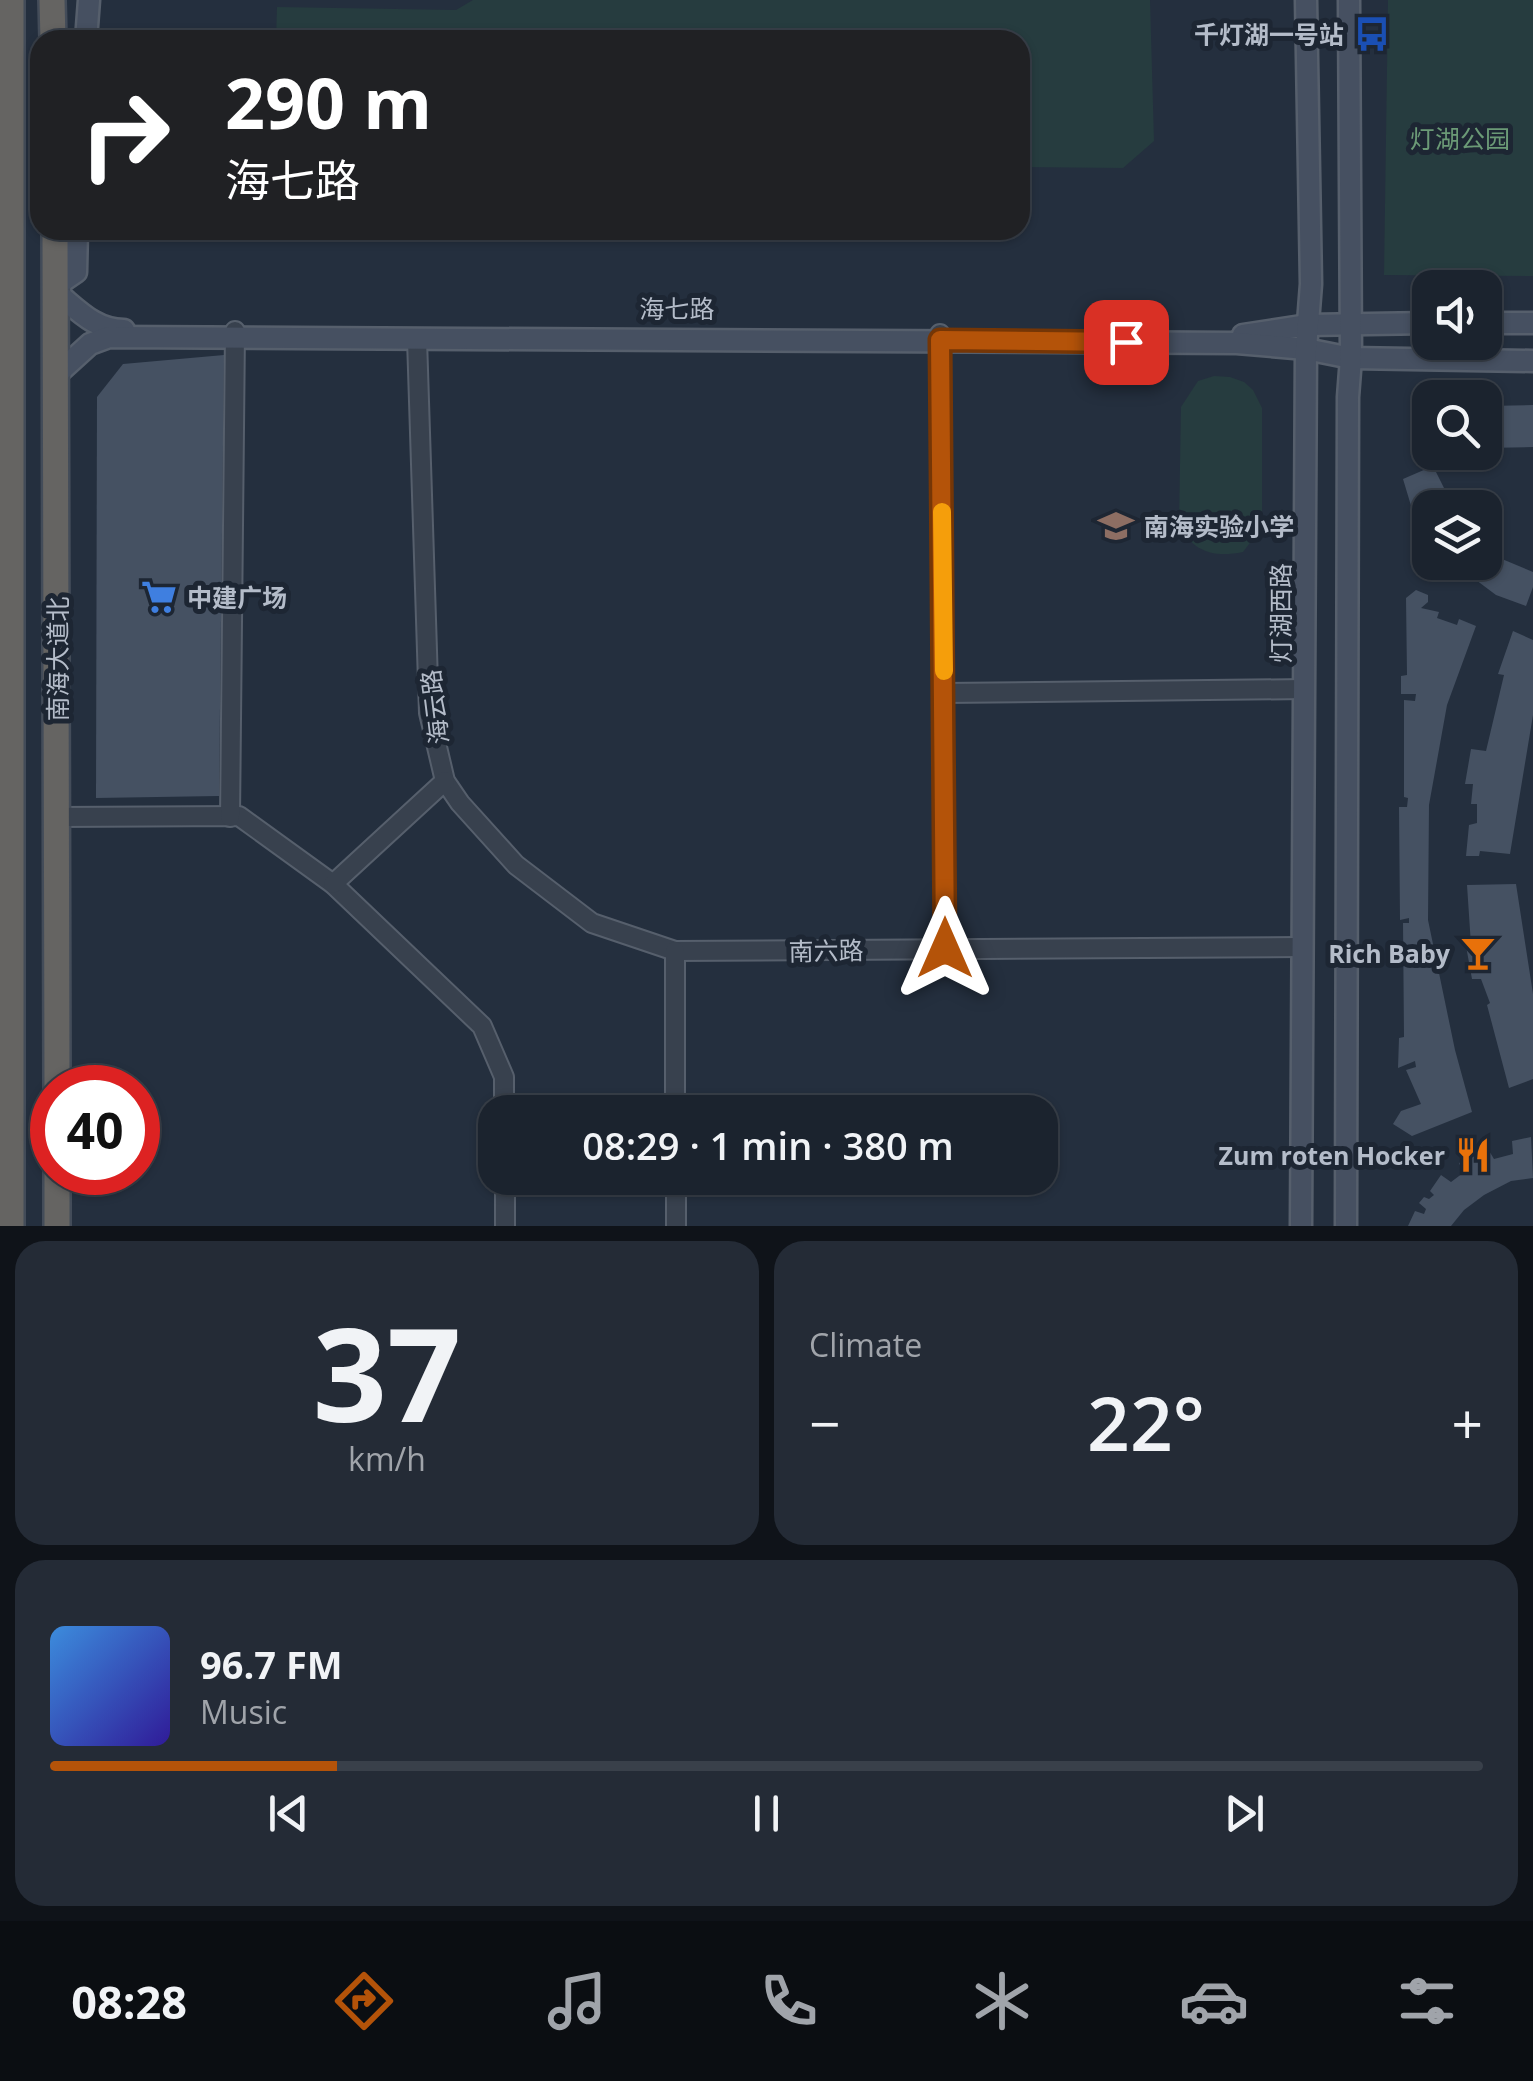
<!DOCTYPE html>
<meta charset="utf-8">
<style>
body{margin:0;font-family:"Open Sans","Noto Sans SC",sans-serif;background:#242b36;color:#f1f3f6;height:100vh;display:flex;flex-direction:column;font-size:38px;white-space:nowrap}
*{box-sizing:border-box;margin:0}
p{font-size:32px;color:#a0a4aa}
.icon{flex:none;width:55px;height:55px;fill:none;stroke:currentColor;stroke-width:2;stroke-linecap:round;stroke-linejoin:round}
.map{position:relative;height:1226px;overflow:hidden}
.drawer{display:flex;flex-direction:column;gap:15px;padding:15px;background:#0f1319;flex:1}
.drawer>*{flex:none}
.guide{position:absolute;left:30px;top:30px;width:1000px;height:210px;border-radius:30px;box-shadow:0 2px 8px #0004,0 0 0 2px #39404a;background:#202124;color:#fff;overflow:hidden}
.controls{position:absolute;left:1412px;top:270px;display:grid;gap:20px}
.controls a{display:grid;place-items:center;width:90px;height:90px;border-radius:20px;background:#1b232e;box-shadow:0 2px 8px #0004,0 0 0 2px #39404a;font-size:50px}
.speed{position:absolute;left:30px;top:1065px;display:flex;gap:20px;font-size:50px;font-weight:700;text-align:center}
.speed>*{display:grid;place-content:center;width:130px;height:130px;border-radius:50%;background:#1b232e;box-shadow:0 2px 8px #0004,0 0 0 2px #39404a;line-height:1}
.speed .limit{border:15px solid #d22;background:#fff;color:#111}
.pin{position:absolute;display:grid;place-items:center;width:85px;height:85px;color:#fff;margin:-42px;border-radius:20px;box-shadow:0 5px 15px #0006}
.me{position:absolute;width:110px;margin:-55px;rotate:0deg;stroke-linejoin:round;filter:drop-shadow(0 0 8px #0008)}
.turn{display:flex;align-items:center;gap:35px;height:210px;padding:0 30px;font-size:45px}
.turn .icon{width:130px;height:130px;stroke-width:2.5}
.turn b{display:block;font-size:70px;line-height:85px}
.big{font-size:75px;font-weight:600;line-height:1.1}
.drawer .tile{flex:1;display:flex;flex-direction:column;justify-content:center;gap:15px;min-width:0;padding:0 35px;border-radius:30px;background:#242b36}
.drawer .dial{align-items:center;gap:0}
.dial b{font-size:130px;line-height:1}
.song{display:flex;align-items:center;gap:30px}
.cover{width:120px;height:120px;border-radius:15px;background:linear-gradient(135deg,hsl(210 70% 55%),hsl(250 70% 35%))}
.played{height:10px;border-radius:5px;background:linear-gradient(90deg,#b45309 20%,#39404a 20%)}
.keys{display:flex;justify-content:space-around;direction:ltr}
.heat{display:flex;justify-content:space-between;align-items:center;font-size:55px;direction:ltr}
.drawer .tiles{flex:1;display:grid;gap:15px;grid-template-columns:1fr 1fr}
.tile:last-child{grid-column:span 2}
.trip{position:absolute;left:478px;top:1095px;width:580px;height:100px;border-radius:30px;background:#1b232e;box-shadow:0 2px 8px #0004,0 0 0 2px #39404a;font-weight:600;line-height:100px;text-align:center}
.dock{display:flex;height:160px;justify-content:space-around;align-items:center;background:#0b0e12;color:#a0a4aa}
.dock .icon{width:70px;height:70px}
.dock .active{color:#b45309}
.dock b{font-size:45px;color:#f1f3f6}
.map>svg:first-child{display:block}
</style>
<div class="map">
<svg width="1533" height="1226" viewBox="0 0 1533 1226">
<rect width="100%" height="100%" fill="#242f3e"/>
<g fill="#263c3f">
<polygon points="473,0 1150,0 1154,141 1123,168 1020,167 1020,40 276,40 277,7 456,10"/>
<polygon points="1388,0 1533,0 1533,276 1384,275"/>
<path d="M1214,376L1230,377L1244,382L1253,390L1262,408V527L1243,552C1214,558 1192,552 1179,524L1181,407L1198,381Z"/>
</g>
<g fill="#455162">
<polygon points="224,355 219,796 96,798 97,397 123,364"/>
<polygon points="1533,405 1533,447 1485,448 1485,406"/>
<polygon points="1433,466 1454,508 1430,508 1430,536 1412,509 1403,479"/>
<polygon points="1485,548 1502,559 1533,572 1533,587 1526,606 1496,595 1452,562 1485,562"/>
<polygon points="1416,590 1428,595 1428,602 1421,608 1439,612 1437,618 1457,625 1459,619 1476,626 1447,705 1429,805 1428,920 1455,1050 1472,1112 1412,1136 1393,1124 1401,1111 1421,1104 1406,1070 1416,1067 1415,1061 1398,1068 1399,1038 1404,1037 1403,923 1409,923 1409,918 1400,920 1399,807 1407,807 1408,798 1404,797 1404,700 1415,701 1416,694 1401,694 1401,676 1407,675 1406,598"/>
<polygon points="1513,631 1533,640 1533,715 1510,854 1480,851 1479,856 1466,856 1469,825 1477,823 1477,804 1471,804 1473,784 1465,784 1471,749 1486,751 1504,675 1498,674"/>
<polygon points="1516,884 1533,994 1533,1079 1509,1088 1487,1005 1490,1003 1481,979 1472,979 1466,946 1471,945 1467,885"/>
<polygon points="1531,1137 1533,1178 1511,1181 1484,1195 1464,1210 1451,1226 1408,1226 1415,1211 1424,1214 1426,1209 1419,1203 1424,1197 1429,1199 1434,1195 1430,1191 1441,1175 1451,1182 1463,1173 1459,1163 1488,1149 1494,1159 1513,1154 1512,1141"/>
</g>
<g fill="none" stroke-linecap="round" stroke-linejoin="round">
<defs>
<g id="tertiary">
<polyline points="940,334 945,949"/>
<polyline points="417,339 429,713 445,781 460,803 516,865 592,923 675,951 1300,947"/>
<polyline points="944,693 1305,689"/>
<polyline points="57,817 239,816 333,884 482,1026 504,1077 504,1112"/>
<polyline points="230,817 235,331"/>
<polyline points="333,884 445,781"/>
<polyline points="675,951 675,1112"/>
<polyline points="505,1178 505,1226"/>
<polyline points="676,1178 676,1226"/>
</g>
<g id="secondary">
<polyline points="86,40 89,0"/>
<polyline points="57,285 76,272 77,230"/>
<path d="M57,293C78,310 95,330 124,330"/>
<polyline points="1485,323 1533,323"/>
<polyline points="1243,335 1308,325 1430,323"/>
<polyline points="57,374 90,344 109,337 1237,343 1306,349 1351,358 1533,361"/>
<polyline points="1301,1226 1306,349 1311,284 1306,0"/>
<polyline points="1346,1226 1348,397 1351,358 1349,0"/>
</g>
<g id="trunk">
<polyline points="52,0 53,40"/>
<polyline points="55,230 57,1088"/>
<polyline points="11,1226 11,0"/>
<polyline points="57,1226 57,1172"/>
</g>
</defs>
<use href="#tertiary" stroke="#565f6c" stroke-width="22"/>
<use href="#secondary" stroke="#565f6c" stroke-width="25"/>
<use href="#trunk" stroke="#434c59" stroke-width="30"/>
<use href="#tertiary" stroke="#38414e" stroke-width="18"/>
<use href="#secondary" stroke="#465061" stroke-width="20"/>
<use href="#trunk" stroke="#656462" stroke-width="25"/>
</g>
<g fill="none" stroke-linecap="round" stroke-linejoin="round">
<defs>
<polyline id="route" points="945,948 940,340 1126,342"/>
</defs>
<use href="#route" stroke="#753606" stroke-width="25"/>
<use href="#route" stroke="#b45309" stroke-width="18"/>
<polyline stroke="#f59e0b" stroke-width="18" points="942,512 944,671"/>
</g>
<defs>
<symbol id="bus-bare" viewBox="-9 -9 18 18"><path d="M-5-6H5V4H4V6H2V4H-2V6H-4V4H-5ZM-3.5-4V0h7V-4ZM-3.5 1.2v1.5H-2V1.2ZM2 1.2v1.5H3.5V1.2Z" fill="#1a4fb4" stroke="#1d2633" stroke-width="2.5" paint-order="stroke"/></symbol>
<symbol id="school-bare" viewBox="-9 -9 18 18"><path d="M0-5L7-2L0 1L-7-2ZM-4 1L0 2.5L4 1V4Q0 6-4 4Z" fill="#8d6e63" stroke="#1d2633" stroke-width="2.5" paint-order="stroke"/></symbol>
<symbol id="supermarket-bare" viewBox="-9 -9 18 18"><path d="M-6-5.5h2.5l.6 2H6L4.5 2H-2.5L-4.4-4H-6ZM-1.5 3.2a1.3 1.3 0 1 0 .1 0ZM3 3.2a1.3 1.3 0 1 0 .1 0Z" fill="#3f7fe0" stroke="#1d2633" stroke-width="2.5" paint-order="stroke"/></symbol>
<symbol id="bar-bare" viewBox="-9 -9 18 18"><path d="M-6-5H6L.8 .8V4.5H3.5V6h-7V4.5H-.8V.8Z" fill="#e8710a" stroke="#1d2633" stroke-width="2.5" paint-order="stroke"/></symbol>
<symbol id="restaurant-bare" viewBox="-9 -9 18 18"><path d="M-5-6h1v4h1v-4h1v4h1v-4h1v5L-1.5 .5V6h-2V.5L-5-1ZM5-6V6H3V1.5H1.5Q1.5-4 5-6Z" fill="#e8710a" stroke="#1d2633" stroke-width="2.5" paint-order="stroke"/></symbol>
</defs>
<g fill-rule="evenodd">
<use href="#bus-bare" x="1347" y="9" width="50" height="50"/>
<use href="#school-bare" x="1091" y="501" width="50" height="50"/>
<use href="#supermarket-bare" x="134" y="572" width="50" height="50"/>
<use href="#bar-bare" x="1453" y="928" width="50" height="50"/>
<use href="#restaurant-bare" x="1448" y="1130" width="50" height="50"/>
</g>
<g text-anchor="middle" dominant-baseline="central" stroke-width="10" stroke-linejoin="round" paint-order="stroke">
<g font-size="25" font-weight="bold" fill="#b4bcc9" stroke="#1d2633" text-anchor="end">
<text x="1344" y="34">千灯湖一号站</text>
<text x="1144" y="526" text-anchor="start">南海实验小学</text>
<text x="187" y="597" text-anchor="start">中建广场</text>
<text x="1450" y="953">Rich Baby</text>
<text x="1445" y="1155">Zum roten Hocker</text>
</g>
<g font-size="25" fill="#6b9a76" stroke="#1d2633">
<text x="1460" y="138">灯湖公园</text>
</g>
<g font-size="25" fill="#b4bcc9" stroke="#1d2633">
<text x="677" y="308">海七路</text>
<text transform="translate(1280 613) rotate(-90)">灯湖西路</text>
<text transform="translate(57 659) rotate(-90)">南海大道北</text>
<text transform="translate(434 707) rotate(-97)">海云路</text>
<text transform="translate(826 950) rotate(-1)">南六路</text>
</g>
</g>
</svg>
<div class="controls">
<a><svg class="icon" aria-label="sound" viewBox="0 0 24 24"><path d="M4 9h4l5-4v14l-5-4H4zM17 9q2 3 0 6"/></svg></a>
<a><svg class="icon" aria-label="search" viewBox="0 0 24 24"><circle cx="10" cy="10" r="6"/><path d="M15 15l6 6"/></svg></a>
<a><svg class="icon" aria-label="layers" viewBox="0 0 24 24"><path d="M12 4l9 5-9 5-9-5zM3 14l9 5 9-5"/></svg></a>
</div>
<div class="speed"><div class="limit">40</div></div>
<div class="pin" style="left:1126px;top:342px;background:#d93025"><svg class="icon" aria-label="arrive" viewBox="0 0 24 24"><path d="M6 21V4h12l-3 4 3 4H6"/></svg></div>
<svg class="me" style="left:945px;top:948px" viewBox="-20 -20 40 40"><path d="M0-17L14 15 0 8-14 15z" fill="#b45309" stroke="#fff" stroke-width="4"/></svg>
<div class="trip">08:29 · 1 min · 380 m</div>
<div class="guide">
<div class="turn"><svg class="icon" aria-label="right" viewBox="0 0 24 24"><path d="M7 20v-9h11M14 6l5 5-5 5"/></svg><div><b>290 m</b>海七路</div></div>
</div>
</div>
<section class="drawer">
<div class="tiles">
<div class="tile dial"><b>37</b><p>km/h</p></div>
<div class="tile"><p>Climate</p>
<div class="heat"><a>−</a><b class="big">22°</b><a>+</a></div>
</div>
<div class="tile">
<div class="song"><i class="cover"></i><div><b>96.7 FM</b><p>Music</p></div></div>
<div class="played"></div>
<div class="keys"><svg class="icon" aria-label="previous" viewBox="0 0 24 24"><path d="M18 5L8 12l10 7zM5 5v14"/></svg><svg class="icon" aria-label="pause" viewBox="0 0 24 24"><path d="M8 5v14M16 5v14"/></svg><svg class="icon" aria-label="next" viewBox="0 0 24 24"><path d="M6 5l10 7-10 7zM19 5v14"/></svg></div>
</div>
</div>
</section>
<nav class="dock">
<b>08:28</b>
<svg class="icon active" aria-label="directions" viewBox="0 0 24 24"><path d="M12 3l9 9-9 9-9-9zM9 14v-3h6M13 9l2 2-2 2"/></svg>
<svg class="icon" aria-label="music" viewBox="0 0 24 24"><path d="M9 18V5l10-2v13"/><circle cx="6" cy="18" r="3"/><circle cx="16" cy="16" r="3"/></svg>
<svg class="icon" aria-label="phone" viewBox="0 0 24 24"><path d="M5 4h4l2 5-3 2q2 4 5 5l2-3 5 2v4C11 20 4 13 5 4z"/></svg>
<svg class="icon" aria-label="climate" viewBox="0 0 24 24"><path d="M12 3v18M4 7l16 10M4 17L20 7"/></svg>
<svg class="icon" aria-label="car" viewBox="0 0 24 24"><path d="M5 17H2v-5l4-1 3-4h7l3 4 3 1v5h-3M9 17h6M6 11h13"/><circle cx="7" cy="17" r="2"/><circle cx="17" cy="17" r="2"/></svg>
<svg class="icon" aria-label="filters" viewBox="0 0 24 24"><path d="M4 7h16M4 17h16"/><circle cx="9" cy="7" r="2"/><circle cx="15" cy="17" r="2"/></svg>
</nav>
